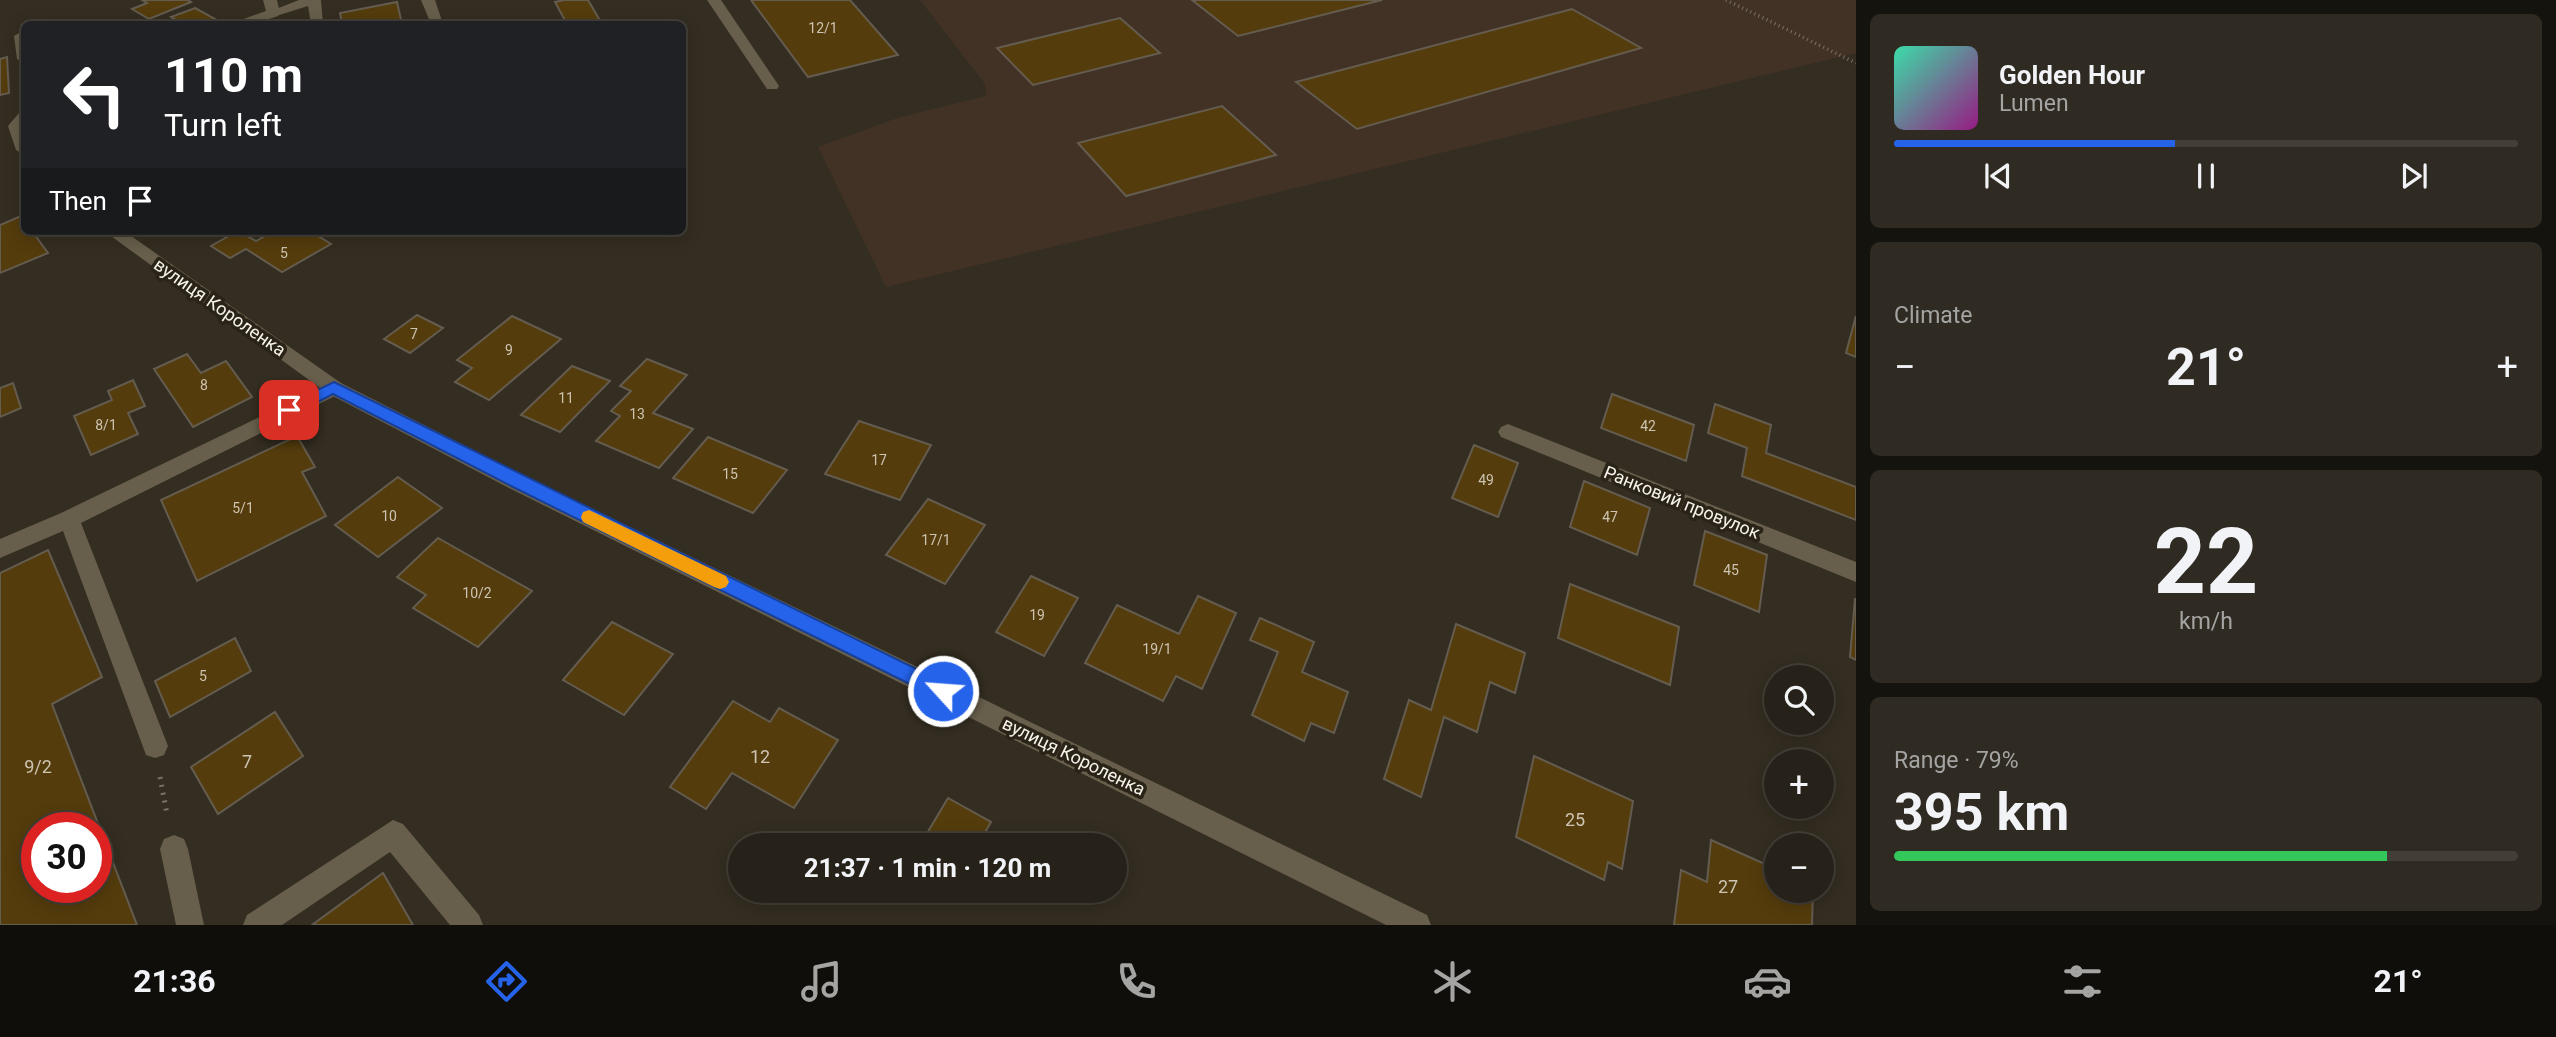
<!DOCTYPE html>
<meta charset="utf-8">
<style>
body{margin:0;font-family:Roboto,sans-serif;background:#2f2a22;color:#f1f3f6;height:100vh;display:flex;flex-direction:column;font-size:26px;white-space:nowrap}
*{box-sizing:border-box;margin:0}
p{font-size:23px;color:#a4a4a2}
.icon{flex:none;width:38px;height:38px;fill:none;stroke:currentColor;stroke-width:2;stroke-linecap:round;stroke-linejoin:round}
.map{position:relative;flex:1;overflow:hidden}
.panel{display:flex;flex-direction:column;gap:14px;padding:14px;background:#15130e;width:700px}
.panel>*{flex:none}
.top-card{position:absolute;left:21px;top:21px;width:665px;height:214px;border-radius:10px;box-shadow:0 4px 18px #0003,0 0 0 2px #433f38;background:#202124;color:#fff;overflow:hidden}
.fabs{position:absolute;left:1764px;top:665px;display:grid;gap:14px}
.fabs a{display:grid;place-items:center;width:70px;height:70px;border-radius:50%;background:#272219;box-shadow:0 4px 18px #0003,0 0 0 2px #433f38;font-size:35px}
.speed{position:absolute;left:21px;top:812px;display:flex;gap:14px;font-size:35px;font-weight:700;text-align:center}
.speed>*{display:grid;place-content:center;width:91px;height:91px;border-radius:50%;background:#272219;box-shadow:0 4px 18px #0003,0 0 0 2px #433f38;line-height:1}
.speed .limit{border:10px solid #d22;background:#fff;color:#111}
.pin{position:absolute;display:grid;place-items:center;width:60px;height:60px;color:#fff;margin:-30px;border-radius:14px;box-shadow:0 4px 10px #0006}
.me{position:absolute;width:77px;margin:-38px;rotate:296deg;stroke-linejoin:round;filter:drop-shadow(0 0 5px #0008)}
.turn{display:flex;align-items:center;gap:24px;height:147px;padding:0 28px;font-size:32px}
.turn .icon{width:91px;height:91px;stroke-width:2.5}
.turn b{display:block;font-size:49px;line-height:60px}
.then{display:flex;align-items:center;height:66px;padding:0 28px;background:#0003;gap:14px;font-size:26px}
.big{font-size:52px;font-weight:700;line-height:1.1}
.panel .tile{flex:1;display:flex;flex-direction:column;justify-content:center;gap:10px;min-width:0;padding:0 24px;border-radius:10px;background:#2f2a22}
.panel .dial{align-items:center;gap:0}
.dial b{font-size:91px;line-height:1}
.song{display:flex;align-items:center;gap:21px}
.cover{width:84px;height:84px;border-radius:10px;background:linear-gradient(135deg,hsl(160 70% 55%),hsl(310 70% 35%))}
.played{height:7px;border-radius:4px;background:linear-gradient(90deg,#2563eb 45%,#433f38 45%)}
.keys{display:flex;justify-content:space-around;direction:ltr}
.heat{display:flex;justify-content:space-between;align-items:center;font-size:38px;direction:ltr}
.charge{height:10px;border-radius:5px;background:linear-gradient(90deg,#34c759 79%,#433f38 0)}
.trip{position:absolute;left:728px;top:833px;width:399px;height:70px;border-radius:35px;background:#272219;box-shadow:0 4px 18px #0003,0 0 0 2px #433f38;font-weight:700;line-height:70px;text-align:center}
.menu{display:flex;height:112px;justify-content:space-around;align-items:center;background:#100e0a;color:#a4a4a2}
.menu .icon{width:49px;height:49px}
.menu .selected{color:#2563eb}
.menu b{font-size:32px;color:#f1f3f6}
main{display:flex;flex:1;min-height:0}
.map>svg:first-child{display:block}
</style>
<main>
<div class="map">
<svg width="1856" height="925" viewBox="0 0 1856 925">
<rect width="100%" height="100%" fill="#342d21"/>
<polygon fill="#423226" points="920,0 1856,0 1856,53 886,287 818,147 900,117 986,96 985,84"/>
<g fill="#543c0c" stroke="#645c4f" stroke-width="2" fill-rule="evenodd">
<polygon points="142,0 188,0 191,2 149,19 132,9 147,3"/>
<polygon points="564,0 588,0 602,24 567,24 555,2"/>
<polygon points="751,0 850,0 898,55 808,77"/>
<polygon points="1192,0 1382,0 1238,36"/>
<polygon points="397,2 402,24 342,24 340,13"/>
<polygon points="195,8 217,20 206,24 183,24 171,17"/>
<polygon points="1572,9 1641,48 1357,129 1296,82"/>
<polygon points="1120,18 1160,53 1033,85 997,48"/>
<polygon points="7,57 9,93 0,95 0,59"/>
<polygon points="1222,106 1276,155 1126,196 1078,143"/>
<polygon points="21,216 24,220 24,231 32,231 48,253 0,273 0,225"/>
<polygon points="238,231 256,241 274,231 310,231 331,244 282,272 246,249 230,258 211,246"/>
<polygon points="417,315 443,328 410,353 384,339"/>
<polygon points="512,316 561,339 489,400 455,382 472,368 457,360"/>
<polygon points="1856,316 1856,357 1846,353"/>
<polygon points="187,354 201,373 226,361 252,397 193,427 154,369"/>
<polygon points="647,359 687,375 653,413 693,429 659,468 596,441 620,416 611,411 631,391 620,386"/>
<polygon points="572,366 610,381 560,432 521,415"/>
<polygon points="133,380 145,406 128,413 138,434 91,455 74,416 112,400 108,391"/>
<polygon points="13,383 21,408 0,417 0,388"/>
<polygon points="1612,394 1694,425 1686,461 1601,428"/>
<polygon points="1715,404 1771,425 1766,453 1856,487 1856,520 1742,476 1747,448 1708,433"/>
<polygon points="859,421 931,445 900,500 825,474"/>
<polygon points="297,436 315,467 302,472 326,516 197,581 161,500"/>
<polygon points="708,437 787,470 753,513 673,478"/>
<polygon points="1474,445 1518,463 1498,517 1452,498"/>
<polygon points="398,477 442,508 378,557 335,525"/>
<polygon points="1584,481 1650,508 1637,555 1570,527"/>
<polygon points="928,499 985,525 945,584 886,555"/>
<polygon points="1705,531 1767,555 1759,612 1694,585"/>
<polygon points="438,538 532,591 478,647 413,608 426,595 397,577"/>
<path d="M48,550L102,677L52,704L137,925H0V573ZM37,828H96V887H37Z"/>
<polygon points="1031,576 1078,598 1044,656 996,632"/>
<polygon points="1570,584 1679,627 1670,685 1558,638"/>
<polygon points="1198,596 1236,613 1202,689 1176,676 1163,701 1085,663 1117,605 1179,634"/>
<polygon points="1855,599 1856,599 1856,660 1850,657"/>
<polygon points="1260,618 1314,642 1302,672 1348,692 1334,733 1311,723 1304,741 1252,715 1278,652 1250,640"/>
<polygon points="612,622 673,654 624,715 563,680"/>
<polygon points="1456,624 1525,653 1515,693 1490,682 1477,732 1444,717 1421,797 1384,779 1409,700 1431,710"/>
<polygon points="235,638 251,671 170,717 155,681"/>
<polygon points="733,701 770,722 779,708 838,740 794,808 732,773 706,809 670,787"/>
<polygon points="275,712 303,756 218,814 191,767"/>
<polygon points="1534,756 1633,801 1622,869 1608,862 1604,880 1516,837"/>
<polygon points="948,798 991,822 978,845 920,845"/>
<polygon points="1711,840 1776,869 1776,891 1813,891 1812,925 1674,925 1681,870 1707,882"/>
<polygon points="383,873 413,925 312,925"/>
</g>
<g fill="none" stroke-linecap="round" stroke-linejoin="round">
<polyline stroke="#787267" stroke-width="3.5" stroke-dasharray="1 3.5" stroke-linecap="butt" points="1726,0 1856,63"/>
<polyline stroke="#787267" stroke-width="5" stroke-dasharray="2 6" stroke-linecap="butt" points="160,777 167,814"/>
<g fill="#675f4b" fill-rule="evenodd">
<polygon points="299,0 321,0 323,24 311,24 308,6 273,17 266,13"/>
<polygon points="421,0 435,0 443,24 431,24"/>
<polygon points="707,0 721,0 779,86 777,89 767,89"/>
<polygon points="21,32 24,33 24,63 17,59 14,36"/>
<polygon points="334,381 341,383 344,388 341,393 81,523 168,746 164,755 155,758 146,755 63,531 0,558 0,539 61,513"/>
<polygon points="393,820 403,824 479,915 483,925 450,925 390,852 282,925 243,925 247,915"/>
</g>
<g fill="#675f4b" fill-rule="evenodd">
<polygon points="263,0 277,0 280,13 278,16 254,24 237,24 238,21 266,11"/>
<polygon points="24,111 24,155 16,150 8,126 19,113"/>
<polygon points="104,231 124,231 341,383 527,477 1427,915 1431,925 1386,925 511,489 327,393"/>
<polygon points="1508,424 1856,562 1856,582 1501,437 1498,432 1501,427"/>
<polygon points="174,835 184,839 188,849 204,925 176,925 160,849 164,839"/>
</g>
</g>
<polygon fill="#2563eb" stroke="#184099" stroke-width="2" points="334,382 949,685 952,691 949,697 943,700 936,697 513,487 333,394 295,414 284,414 282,410 284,406"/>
<polygon fill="#f59e0b" points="589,510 726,576 729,582 726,587 720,589 714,587 583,522 581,517 583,512"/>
<g text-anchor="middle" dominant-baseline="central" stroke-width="7" stroke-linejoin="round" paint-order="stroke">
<g font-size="14" fill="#cec4b2">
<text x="823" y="28">12/1</text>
<text x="284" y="253">5</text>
<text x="414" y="334">7</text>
<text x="509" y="350">9</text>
<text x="204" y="385">8</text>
<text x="566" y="398">11</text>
<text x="637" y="414">13</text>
<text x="106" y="425">8/1</text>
<text x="1648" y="426">42</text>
<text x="879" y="460">17</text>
<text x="730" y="474">15</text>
<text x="1486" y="480">49</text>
<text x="243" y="508">5/1</text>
<text x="389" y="516">10</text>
<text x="1610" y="517">47</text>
<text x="936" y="540">17/1</text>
<text x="1731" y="570">45</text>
<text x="477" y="593">10/2</text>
<text x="1037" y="615">19</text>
<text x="1157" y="649">19/1</text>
<text x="203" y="676">5</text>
</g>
<g font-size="18" fill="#f7f2ea" stroke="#2a2317">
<text transform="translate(220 307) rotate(35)">вулиця Короленка</text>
<text transform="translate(1682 502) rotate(22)">Ранковий провулок</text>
<text transform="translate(1074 756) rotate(26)">вулиця Короленка</text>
</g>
<g font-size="18" fill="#cec4b2">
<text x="760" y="756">12</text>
<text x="247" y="761">7</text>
<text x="38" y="766">9/2</text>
<text x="1575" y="819">25</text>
<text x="1728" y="886">27</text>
</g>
</g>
</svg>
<div class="fabs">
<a><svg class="icon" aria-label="search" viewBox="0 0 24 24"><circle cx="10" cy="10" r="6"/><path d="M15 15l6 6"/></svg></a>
<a>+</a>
<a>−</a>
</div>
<div class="speed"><div class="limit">30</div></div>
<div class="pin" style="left:289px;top:410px;background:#d93025"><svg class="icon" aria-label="arrive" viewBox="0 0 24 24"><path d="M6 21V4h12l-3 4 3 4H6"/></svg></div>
<svg class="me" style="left:943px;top:691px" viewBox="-20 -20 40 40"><circle r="17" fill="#2563eb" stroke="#fff" stroke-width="3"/><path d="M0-11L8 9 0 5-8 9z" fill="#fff"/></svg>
<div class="trip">21:37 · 1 min · 120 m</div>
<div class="top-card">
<div class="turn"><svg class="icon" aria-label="left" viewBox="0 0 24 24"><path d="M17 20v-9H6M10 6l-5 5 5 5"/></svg><div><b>110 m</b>Turn left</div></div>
<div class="then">Then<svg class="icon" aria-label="arrive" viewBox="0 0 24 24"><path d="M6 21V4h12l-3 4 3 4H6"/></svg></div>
</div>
</div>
<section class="panel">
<div class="tile">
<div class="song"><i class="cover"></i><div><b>Golden Hour</b><p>Lumen</p></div></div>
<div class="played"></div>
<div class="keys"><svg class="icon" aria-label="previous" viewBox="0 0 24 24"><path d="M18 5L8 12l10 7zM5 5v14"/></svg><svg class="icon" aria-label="pause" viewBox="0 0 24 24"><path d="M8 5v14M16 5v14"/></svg><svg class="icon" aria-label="next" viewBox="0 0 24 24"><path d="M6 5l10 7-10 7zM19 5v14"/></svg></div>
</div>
<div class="tile"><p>Climate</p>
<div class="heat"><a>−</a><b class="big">21°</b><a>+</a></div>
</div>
<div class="tile dial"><b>22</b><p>km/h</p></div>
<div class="tile"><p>Range · 79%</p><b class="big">395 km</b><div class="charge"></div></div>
</section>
</main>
<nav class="menu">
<b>21:36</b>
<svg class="icon selected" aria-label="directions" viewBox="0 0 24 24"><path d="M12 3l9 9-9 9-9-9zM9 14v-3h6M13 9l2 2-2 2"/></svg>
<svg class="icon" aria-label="music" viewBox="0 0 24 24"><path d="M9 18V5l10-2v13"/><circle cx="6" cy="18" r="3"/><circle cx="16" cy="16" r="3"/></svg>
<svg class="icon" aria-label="phone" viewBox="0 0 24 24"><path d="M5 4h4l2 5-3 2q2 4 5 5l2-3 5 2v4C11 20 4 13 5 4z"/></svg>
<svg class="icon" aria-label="climate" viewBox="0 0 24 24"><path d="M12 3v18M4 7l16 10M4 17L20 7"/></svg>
<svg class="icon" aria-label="car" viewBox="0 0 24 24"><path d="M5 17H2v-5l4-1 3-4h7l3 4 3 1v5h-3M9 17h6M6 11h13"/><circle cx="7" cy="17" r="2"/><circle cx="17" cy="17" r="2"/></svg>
<svg class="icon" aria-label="filters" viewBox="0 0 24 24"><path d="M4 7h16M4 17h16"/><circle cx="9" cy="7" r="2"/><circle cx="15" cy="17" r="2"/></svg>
<b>21°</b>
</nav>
